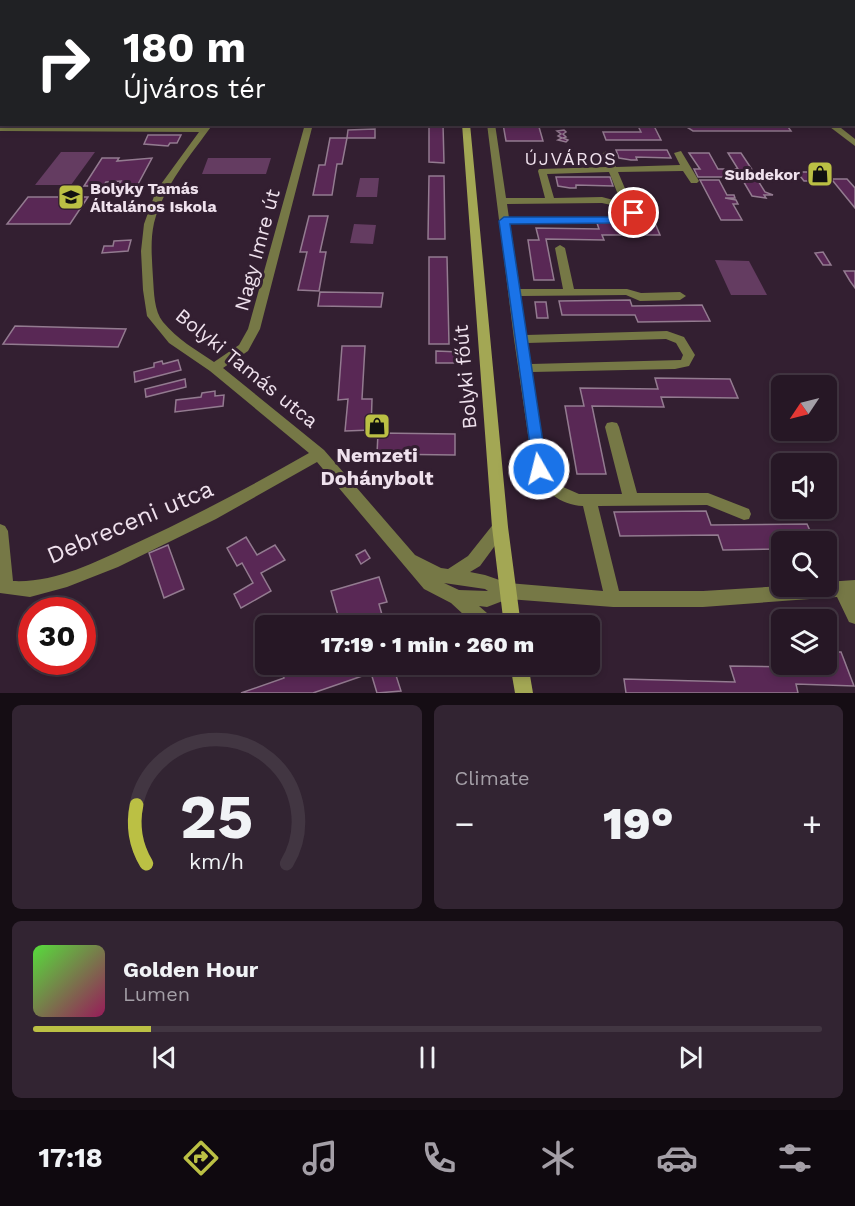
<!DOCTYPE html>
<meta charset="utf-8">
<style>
body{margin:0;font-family:"Work Sans",sans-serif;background:#322432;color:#f1f3f6;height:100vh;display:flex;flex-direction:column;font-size:22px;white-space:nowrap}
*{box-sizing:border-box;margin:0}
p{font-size:20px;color:#a49fa7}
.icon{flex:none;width:33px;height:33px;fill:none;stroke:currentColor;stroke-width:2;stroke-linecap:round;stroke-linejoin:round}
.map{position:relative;height:693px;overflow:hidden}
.drawer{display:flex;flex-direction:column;gap:12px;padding:12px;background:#150d14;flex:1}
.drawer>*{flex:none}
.top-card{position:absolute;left:0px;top:0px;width:855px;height:126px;box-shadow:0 3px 9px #0003,0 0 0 2px #423642;background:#202124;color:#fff;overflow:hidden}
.needle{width:39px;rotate:235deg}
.tools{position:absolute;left:771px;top:375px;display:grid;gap:12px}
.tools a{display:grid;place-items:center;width:66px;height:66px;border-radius:9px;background:#261725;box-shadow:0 3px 9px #0003,0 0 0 2px #423642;font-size:30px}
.speed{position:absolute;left:18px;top:597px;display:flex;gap:12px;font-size:30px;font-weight:700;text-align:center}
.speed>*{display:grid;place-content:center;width:78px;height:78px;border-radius:50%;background:#261725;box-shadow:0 3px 9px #0003,0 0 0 2px #423642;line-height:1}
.speed .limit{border:9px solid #d22;background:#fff;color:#111}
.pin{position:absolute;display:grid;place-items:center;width:51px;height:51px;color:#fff;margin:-26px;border:3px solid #fff;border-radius:50%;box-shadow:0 2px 6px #0007}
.me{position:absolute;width:66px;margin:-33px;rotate:352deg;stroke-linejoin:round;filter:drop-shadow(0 0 4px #0008)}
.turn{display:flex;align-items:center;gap:21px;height:126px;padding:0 24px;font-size:27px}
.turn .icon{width:78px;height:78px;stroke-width:2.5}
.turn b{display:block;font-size:42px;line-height:51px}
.big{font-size:45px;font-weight:800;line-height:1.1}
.drawer .card{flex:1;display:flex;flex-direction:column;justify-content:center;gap:9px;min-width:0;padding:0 21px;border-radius:9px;background:#322432}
.drawer .dial{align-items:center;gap:0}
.dial svg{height:156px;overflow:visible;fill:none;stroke:#423642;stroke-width:7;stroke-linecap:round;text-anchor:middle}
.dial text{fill:#f1f3f6;stroke:none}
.song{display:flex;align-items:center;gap:18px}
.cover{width:72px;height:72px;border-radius:9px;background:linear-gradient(135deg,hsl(110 70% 55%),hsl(330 70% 35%))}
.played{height:6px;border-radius:3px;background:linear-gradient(90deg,#bbc044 15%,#423642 15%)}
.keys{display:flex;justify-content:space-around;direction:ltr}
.heat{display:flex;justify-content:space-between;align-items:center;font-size:33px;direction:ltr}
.drawer .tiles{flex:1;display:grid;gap:12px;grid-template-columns:1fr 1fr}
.card:last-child{grid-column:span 2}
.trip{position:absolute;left:255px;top:615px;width:345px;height:60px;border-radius:9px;background:#261725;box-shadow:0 3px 9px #0003,0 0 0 2px #423642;font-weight:800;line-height:60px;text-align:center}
.tabs{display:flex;height:96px;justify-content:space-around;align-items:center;background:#0f090f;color:#a49fa7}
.tabs .icon{width:42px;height:42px}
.tabs .selected{color:#bbc044}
.tabs b{font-size:27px;color:#f1f3f6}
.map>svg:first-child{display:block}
</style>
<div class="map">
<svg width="855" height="693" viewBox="0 0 855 693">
<rect width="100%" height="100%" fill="#331f31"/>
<g fill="#643c61">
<polygon points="0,0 181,0 2,2 1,112"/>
<polygon points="61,152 95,152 71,185 35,185"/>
<polygon points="208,158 271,158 266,174 202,174"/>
<polygon points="360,178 379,178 377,197 356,197"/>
<polygon points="354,224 376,225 373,244 350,243"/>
<polygon points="715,260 749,261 767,295 731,295"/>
</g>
<g fill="#592855" stroke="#937b90" stroke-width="1.5">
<polygon points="429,124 443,124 444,163 429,162"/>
<polygon points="503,124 547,124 547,127 539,127 543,141 506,141"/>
<polygon points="637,124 653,124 661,140 606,140 603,132 641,132"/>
<polygon points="682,124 786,124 791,131 693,131"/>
<polygon points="375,129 375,138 347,138 348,130"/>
<polygon points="564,130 566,132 563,134 566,137 563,138 568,140 566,142 558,140 562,138 558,136 561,134 557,131"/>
<polygon points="148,135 181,135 177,143 170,143 168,146 144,144"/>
<polygon points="330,138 347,138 342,164 337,164 332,195 313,195 319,165 325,165"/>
<polygon points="616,150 667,150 671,158 636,157 637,160 631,160 619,158"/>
<polygon points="689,153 709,153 718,169 738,169 728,153 741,153 757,177 698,177 694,169 700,169"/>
<polygon points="102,158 119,158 117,161 152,158 137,186 118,186 121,181 106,182 103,186 84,186"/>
<polygon points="797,172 825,172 830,179 847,179 855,188 855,208 833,181 804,181"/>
<polygon points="429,176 444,176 445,239 428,239"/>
<polygon points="556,177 610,177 613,186 576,185 576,188 570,188 558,186"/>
<polygon points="742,179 757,179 765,192 773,195 764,195 766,198 752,196"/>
<polygon points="700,180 719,180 727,195 734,195 735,198 725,198 736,200 738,204 733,204 742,220 721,220"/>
<polygon points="28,197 88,197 70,224 7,224"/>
<polygon points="309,216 328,216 320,252 326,252 319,291 298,290 307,252 300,252"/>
<polygon points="597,223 655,223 660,235 602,235 604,240 546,239 554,280 534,280 528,240 539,240 536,228 599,229"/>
<polygon points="131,240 128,251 102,253 104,246 113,246 114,241"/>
<polygon points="823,252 831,265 823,265 815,253"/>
<polygon points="429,257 447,257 449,344 429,344"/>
<polygon points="844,271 855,271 855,288 850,281"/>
<polygon points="320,292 383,293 381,307 318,306"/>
<polygon points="630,300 632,306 702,305 710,321 638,322 635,315 562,315 559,301"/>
<polygon points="535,302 546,302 548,318 537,318"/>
<polygon points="15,326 126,329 118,347 3,344"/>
<polygon points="342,346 365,346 362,399 372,399 371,430 345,431 348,399 338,400"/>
<polygon points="436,351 460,352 461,363 436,363"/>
<polygon points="178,360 181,370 135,382 134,372 154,367 154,363 162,361 163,364"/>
<polygon points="655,378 730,379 738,398 661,397 664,407 592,406 606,474 577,474 565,406 584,406 580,388 658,389"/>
<polygon points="185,379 186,387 146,397 145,389"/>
<polygon points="215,391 215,396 224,395 223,406 175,412 176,400 201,397 202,393"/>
<polygon points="378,433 455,434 455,455 377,454"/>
<polygon points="706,511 711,525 807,524 815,542 782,542 782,549 723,550 718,535 620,536 614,512"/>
<polygon points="246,537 257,555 275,545 285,560 261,573 271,591 241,608 234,594 253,583 242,563 237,566 227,548"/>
<polygon points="168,545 184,589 164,598 149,553"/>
<polygon points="365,550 370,558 361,564 356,555"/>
<polygon points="379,577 387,602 379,604 384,622 393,619 395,626 347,626 344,617 339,619 331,591"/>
<polygon points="826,652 841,652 854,686 796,684 798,693 626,693 624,679 735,682 730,666 791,667 791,664 826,664"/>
<polygon points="306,664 395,664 393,666 401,691 377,693 371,673 313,693 241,693 284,678 283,672"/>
</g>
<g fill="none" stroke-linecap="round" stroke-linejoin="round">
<g fill="#767846" fill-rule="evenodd">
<rect x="228" y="0" width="6" height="2"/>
<polygon points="332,0 338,0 331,2"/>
<rect x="495" y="0" width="6" height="2"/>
<polygon points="568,0 574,0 575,2 569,2"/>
<polygon points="644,0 650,0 651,2 645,2"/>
<path d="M205,124H213C191,155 164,185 154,223C150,241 152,260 153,278C154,292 154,311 163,322C177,339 196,350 214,362L239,345L248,329L305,124H313L260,329L248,351L223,368L324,450L415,555L441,568L448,569L468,556L495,522L500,520L505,522L508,527L505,532L480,566L470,572L485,575L508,583L603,591L583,506C560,505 542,490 533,469L514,339L487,124H495L506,198H545L538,171L539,169L607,167L602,154L606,151L610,154L616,167L680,165L674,153L681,151L699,181L697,183H691L683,171L618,172L632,205L639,213L631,220L617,223L510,224L520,289H563L555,248L560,245L565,248L574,289H627L641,293L680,292L686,296L680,300L640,301L626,295L521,296L526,335L667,331L684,337L695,355L689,366L675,369L532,372L545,461L552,478L563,487L579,494H622L605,427L607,423L612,422L617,423L619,427L637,493H708L749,509L751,514L749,519L744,520L707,505L598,506L619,591H703L782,586H826V582L855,580V624L849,622L837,597L703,607H613L508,599L487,607L479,606L495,620L497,626H476L451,603L424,589L317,462L216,519L118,567L67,587L30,597L0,593V524L5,526L8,531L13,581C54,583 94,563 130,546C191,518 250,487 309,453L210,371L169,343L147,316L143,290L141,251L144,224L156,191L199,132L0,131V127L202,128ZM609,172L621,202L602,197L554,198L547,174ZM602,203L625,208L629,213L625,216L617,217L509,218L507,204ZM666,339L676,343L683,355L681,360L531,364L527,343ZM444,583L485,589L488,591L459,590Z"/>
<polygon points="826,124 836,124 855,139 855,146"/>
</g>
<g fill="#a3a754" fill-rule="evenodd">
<polygon points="451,0 457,0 458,2 452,2"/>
<polygon points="462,124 470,124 508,527 521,626 504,626 492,527"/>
<polygon points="510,664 528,664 533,693 515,693"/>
</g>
</g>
<polygon fill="#1a73e8" stroke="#114b97" stroke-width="1.5" points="634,210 639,213 632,221 617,223 510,224 547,469 545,474 534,474 499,221 504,217 617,217"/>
<defs>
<symbol id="shop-square" viewBox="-11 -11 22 22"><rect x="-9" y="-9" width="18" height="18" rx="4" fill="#bbc044" stroke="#331f31"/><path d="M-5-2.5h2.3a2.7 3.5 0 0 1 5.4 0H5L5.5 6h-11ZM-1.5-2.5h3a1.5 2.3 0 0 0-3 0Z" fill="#111"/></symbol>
<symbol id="school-square" viewBox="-11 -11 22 22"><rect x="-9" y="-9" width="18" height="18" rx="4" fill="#bbc044" stroke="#331f31"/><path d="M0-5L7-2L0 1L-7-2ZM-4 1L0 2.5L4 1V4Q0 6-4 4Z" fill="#111"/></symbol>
</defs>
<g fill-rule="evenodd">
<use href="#shop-square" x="805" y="159" width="30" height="30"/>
<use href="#school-square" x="56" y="182" width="30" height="30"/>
<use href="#shop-square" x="362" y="411" width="30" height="30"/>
</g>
<g text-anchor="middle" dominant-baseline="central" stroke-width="6" stroke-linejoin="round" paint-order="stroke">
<g font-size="16" font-weight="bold" fill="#efe1ed" stroke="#331f31" text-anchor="end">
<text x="800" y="174">Subdekor</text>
<text x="90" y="188" text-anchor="start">Bolyky Tamás<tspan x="90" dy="18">Általános Iskola</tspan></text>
</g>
<g font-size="18" letter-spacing="1.5" fill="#efe1ed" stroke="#331f31">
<text x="571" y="158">ÚJVÁROS</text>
</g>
<g font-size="20" fill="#efe1ed" stroke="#331f31">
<text transform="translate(257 250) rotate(-75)">Nagy Imre út</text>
<text transform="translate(247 368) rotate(39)">Bolyki Tamás utca</text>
<text transform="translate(465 377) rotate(-95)">Bolyki főút</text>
</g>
<g font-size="20" font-weight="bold" fill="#efe1ed" stroke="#331f31">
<text x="377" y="455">Nemzeti<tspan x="377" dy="23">Dohánybolt</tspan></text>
</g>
<g font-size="24" fill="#efe1ed" stroke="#331f31">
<text transform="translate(130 522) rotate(-23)">Debreceni utca</text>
</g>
</g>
</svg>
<div class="tools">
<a><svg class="needle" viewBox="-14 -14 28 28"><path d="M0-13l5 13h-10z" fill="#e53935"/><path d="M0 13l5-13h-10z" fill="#a49fa7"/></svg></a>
<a><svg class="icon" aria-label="sound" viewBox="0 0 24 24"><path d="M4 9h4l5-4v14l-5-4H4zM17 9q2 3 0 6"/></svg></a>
<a><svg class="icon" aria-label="search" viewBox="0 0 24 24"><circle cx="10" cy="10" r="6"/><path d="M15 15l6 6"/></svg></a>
<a><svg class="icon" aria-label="layers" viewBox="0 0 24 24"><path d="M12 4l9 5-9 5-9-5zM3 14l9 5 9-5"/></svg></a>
</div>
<div class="speed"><div class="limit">30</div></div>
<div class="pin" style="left:634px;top:213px;background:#d93025"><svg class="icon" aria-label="arrive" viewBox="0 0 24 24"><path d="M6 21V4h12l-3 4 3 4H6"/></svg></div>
<svg class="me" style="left:539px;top:469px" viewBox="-20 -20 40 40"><circle r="17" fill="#1a73e8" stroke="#fff" stroke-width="3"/><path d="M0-11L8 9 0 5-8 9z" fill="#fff"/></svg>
<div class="trip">17:19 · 1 min · 260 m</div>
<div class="top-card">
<div class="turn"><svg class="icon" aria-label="right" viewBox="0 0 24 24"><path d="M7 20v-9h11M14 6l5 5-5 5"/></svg><div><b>180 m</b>Újváros tér</div></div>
</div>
</div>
<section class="drawer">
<div class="tiles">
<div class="card dial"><svg viewBox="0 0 100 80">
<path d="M14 69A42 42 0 1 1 86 69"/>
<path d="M14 69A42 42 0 0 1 9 39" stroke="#bbc044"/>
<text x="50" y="56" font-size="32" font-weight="700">25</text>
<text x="50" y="72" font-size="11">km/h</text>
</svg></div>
<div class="card"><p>Climate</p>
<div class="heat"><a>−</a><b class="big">19°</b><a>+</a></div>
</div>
<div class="card">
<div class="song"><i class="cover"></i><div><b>Golden Hour</b><p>Lumen</p></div></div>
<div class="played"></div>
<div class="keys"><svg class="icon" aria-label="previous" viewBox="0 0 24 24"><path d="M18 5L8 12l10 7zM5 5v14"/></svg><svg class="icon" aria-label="pause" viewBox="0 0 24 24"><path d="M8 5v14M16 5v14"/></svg><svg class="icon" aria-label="next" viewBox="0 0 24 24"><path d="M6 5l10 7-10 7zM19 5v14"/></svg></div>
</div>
</div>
</section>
<nav class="tabs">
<b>17:18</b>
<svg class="icon selected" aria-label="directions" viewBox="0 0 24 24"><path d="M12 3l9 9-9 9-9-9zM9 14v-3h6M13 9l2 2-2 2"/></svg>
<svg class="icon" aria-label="music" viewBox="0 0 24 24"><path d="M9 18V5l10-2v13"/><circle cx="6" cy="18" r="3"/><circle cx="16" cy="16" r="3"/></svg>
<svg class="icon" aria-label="phone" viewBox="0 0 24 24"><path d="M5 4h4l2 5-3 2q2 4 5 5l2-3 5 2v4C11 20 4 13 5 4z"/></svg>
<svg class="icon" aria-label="climate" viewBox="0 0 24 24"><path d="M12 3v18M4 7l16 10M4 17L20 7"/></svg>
<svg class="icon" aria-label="car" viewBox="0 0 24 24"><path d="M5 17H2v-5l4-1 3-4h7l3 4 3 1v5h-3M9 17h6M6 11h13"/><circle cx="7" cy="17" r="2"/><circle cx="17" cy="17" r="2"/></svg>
<svg class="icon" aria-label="filters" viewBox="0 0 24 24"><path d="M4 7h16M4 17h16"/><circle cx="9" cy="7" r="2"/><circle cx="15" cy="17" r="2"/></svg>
</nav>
